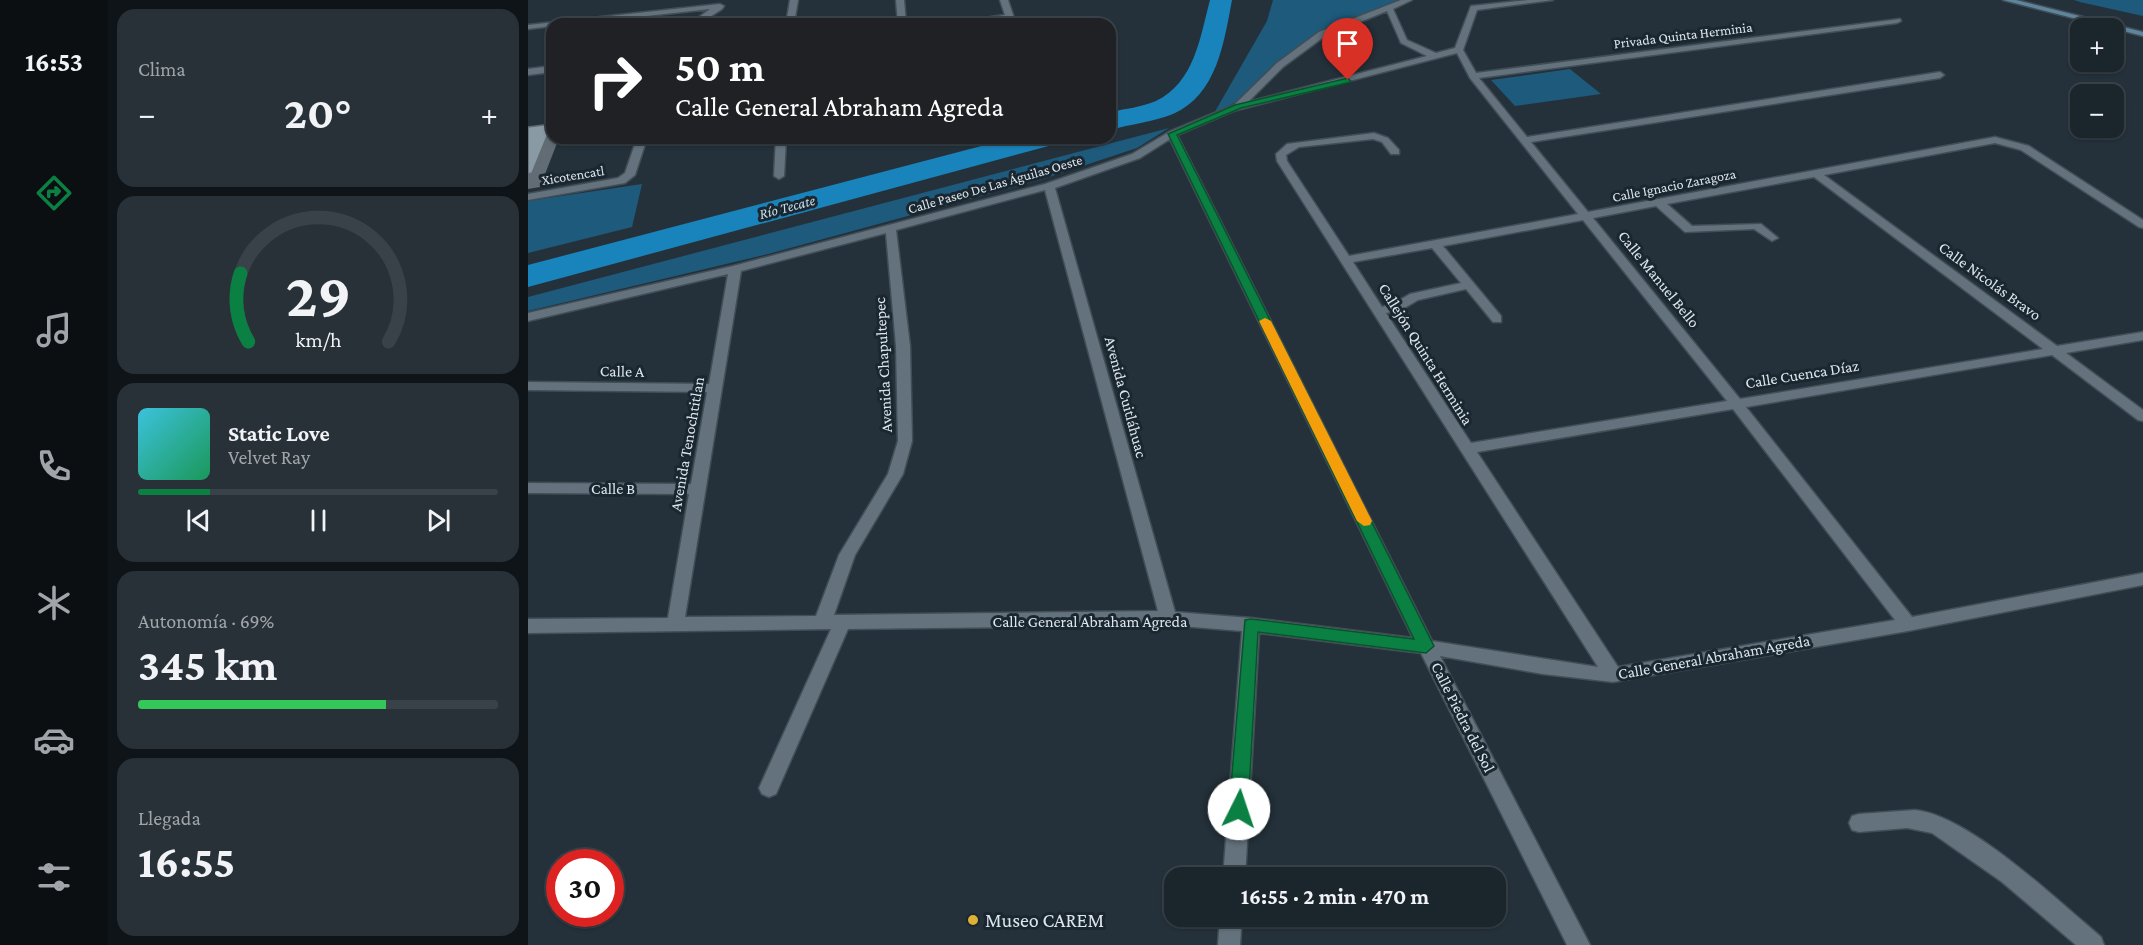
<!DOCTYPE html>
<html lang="es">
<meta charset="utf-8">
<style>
body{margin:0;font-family:"Crimson Pro",serif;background:#283138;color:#f1f3f6;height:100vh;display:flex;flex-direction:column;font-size:22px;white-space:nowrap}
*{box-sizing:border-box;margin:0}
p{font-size:20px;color:#a0a5a9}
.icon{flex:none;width:33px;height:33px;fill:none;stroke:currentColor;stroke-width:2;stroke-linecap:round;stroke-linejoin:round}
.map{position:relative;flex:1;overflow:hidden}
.details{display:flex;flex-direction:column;gap:9px;padding:9px;background:#0f1418;width:420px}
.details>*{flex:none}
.top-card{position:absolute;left:18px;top:18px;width:570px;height:126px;border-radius:18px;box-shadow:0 2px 4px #0004,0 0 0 2px #394248;background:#202124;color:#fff;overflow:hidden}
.controls{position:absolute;left:1542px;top:18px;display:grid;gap:12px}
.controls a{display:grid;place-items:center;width:54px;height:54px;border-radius:12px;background:#1b252c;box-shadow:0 2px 4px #0004,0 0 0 2px #394248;font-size:30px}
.speed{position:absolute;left:18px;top:849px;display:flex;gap:12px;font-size:30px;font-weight:700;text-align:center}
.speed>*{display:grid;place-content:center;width:78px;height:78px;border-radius:50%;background:#1b252c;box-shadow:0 2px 4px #0004,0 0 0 2px #394248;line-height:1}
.speed .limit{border:9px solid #d22;background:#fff;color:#111}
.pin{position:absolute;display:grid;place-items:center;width:51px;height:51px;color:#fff;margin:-62px -26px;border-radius:50% 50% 50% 0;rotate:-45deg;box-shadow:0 0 6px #0007}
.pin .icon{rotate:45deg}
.me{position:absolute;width:66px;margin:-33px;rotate:4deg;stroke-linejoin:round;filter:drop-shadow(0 0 4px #0008)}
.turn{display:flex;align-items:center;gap:21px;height:126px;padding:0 30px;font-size:27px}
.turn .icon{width:78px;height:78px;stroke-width:2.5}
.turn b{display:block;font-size:42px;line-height:51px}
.big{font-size:45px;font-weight:700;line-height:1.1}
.details .tile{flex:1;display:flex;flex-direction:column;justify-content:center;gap:9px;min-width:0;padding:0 21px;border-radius:18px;background:#283138}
.details .dial{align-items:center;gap:0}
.dial svg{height:156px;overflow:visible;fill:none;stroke:#394248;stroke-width:7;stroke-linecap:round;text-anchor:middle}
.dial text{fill:#f1f3f6;stroke:none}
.song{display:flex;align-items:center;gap:18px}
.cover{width:72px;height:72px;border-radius:9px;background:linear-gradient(135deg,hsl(190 70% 55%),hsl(150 70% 35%))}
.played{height:6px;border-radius:3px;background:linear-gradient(90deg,#0b8043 20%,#394248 20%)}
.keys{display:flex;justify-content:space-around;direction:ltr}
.heat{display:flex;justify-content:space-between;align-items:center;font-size:33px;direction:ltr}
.charge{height:9px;border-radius:4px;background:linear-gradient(90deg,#34c759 69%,#394248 0)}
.trip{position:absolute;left:636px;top:867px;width:342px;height:60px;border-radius:18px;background:#1b252c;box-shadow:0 2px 4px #0004,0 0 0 2px #394248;font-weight:700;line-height:60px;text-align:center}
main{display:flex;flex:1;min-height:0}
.tab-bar{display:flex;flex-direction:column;width:108px;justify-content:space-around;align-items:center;background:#0b0f12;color:#a0a5a9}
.tab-bar .icon{width:42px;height:42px}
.tab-bar .active{color:#0b8043}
.tab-bar b{font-size:27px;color:#f1f3f6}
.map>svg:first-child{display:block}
</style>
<main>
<nav class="tab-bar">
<b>16:53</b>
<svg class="icon active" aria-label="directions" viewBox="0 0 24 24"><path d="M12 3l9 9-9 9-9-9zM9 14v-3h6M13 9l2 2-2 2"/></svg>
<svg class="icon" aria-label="music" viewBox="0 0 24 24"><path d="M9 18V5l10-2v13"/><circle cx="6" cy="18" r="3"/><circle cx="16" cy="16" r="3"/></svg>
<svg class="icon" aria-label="phone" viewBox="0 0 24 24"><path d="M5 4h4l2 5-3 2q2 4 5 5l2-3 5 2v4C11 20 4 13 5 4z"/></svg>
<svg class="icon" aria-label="climate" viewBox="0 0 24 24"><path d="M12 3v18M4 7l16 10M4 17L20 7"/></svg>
<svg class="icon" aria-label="car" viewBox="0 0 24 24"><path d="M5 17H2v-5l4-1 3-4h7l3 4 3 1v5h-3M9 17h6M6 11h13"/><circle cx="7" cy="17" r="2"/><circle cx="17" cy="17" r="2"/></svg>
<svg class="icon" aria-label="filters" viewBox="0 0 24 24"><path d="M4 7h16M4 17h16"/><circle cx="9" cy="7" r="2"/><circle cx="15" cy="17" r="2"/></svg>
</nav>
<section class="details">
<div class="tile"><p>Clima</p>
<div class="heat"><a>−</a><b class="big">20°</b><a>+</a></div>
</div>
<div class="tile dial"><svg viewBox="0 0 100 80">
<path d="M14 69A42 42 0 1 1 86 69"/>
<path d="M14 69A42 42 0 0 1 10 34" stroke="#0b8043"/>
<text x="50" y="56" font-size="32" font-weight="700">29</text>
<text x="50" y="72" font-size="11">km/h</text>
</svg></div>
<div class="tile">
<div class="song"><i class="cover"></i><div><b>Static Love</b><p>Velvet Ray</p></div></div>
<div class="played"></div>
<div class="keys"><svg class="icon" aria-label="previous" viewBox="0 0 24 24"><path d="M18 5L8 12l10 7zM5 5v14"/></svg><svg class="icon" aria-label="pause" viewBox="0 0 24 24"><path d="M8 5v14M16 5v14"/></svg><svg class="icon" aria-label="next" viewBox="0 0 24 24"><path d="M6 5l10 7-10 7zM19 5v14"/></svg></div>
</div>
<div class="tile"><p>Autonomía · 69%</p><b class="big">345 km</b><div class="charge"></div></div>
<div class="tile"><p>Llegada</p><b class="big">16:55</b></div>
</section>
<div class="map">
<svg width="1615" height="945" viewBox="0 0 1615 945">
<rect width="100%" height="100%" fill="#24313a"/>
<g fill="#1e5a7c">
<polygon points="745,0 879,0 778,44 720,95 685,115 739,21"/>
<polygon points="1546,0 1615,0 1615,16 1552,2"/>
<polygon points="1042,69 1073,94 987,106 963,80"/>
<polygon points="641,128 609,148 512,180 240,254 0,311 0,297"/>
<polygon points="114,184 104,227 0,253 0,201"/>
</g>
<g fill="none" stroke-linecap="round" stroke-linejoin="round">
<g fill="#1984bb" fill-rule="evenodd">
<path d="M682,0H704C696,42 689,95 645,114C625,122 603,124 582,130V112C597,109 614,107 628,101C667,82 672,37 682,0Z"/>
<polygon points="484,138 533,138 528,144 0,287 0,265"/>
</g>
<defs>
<g id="minor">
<polygon points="262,0 270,0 266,24 258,24"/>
<polygon points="368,0 376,0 378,24 370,24"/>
<polygon points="472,0 480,0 488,24 480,24 479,20 415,24 477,15"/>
<path d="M873,0H884L865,9L879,40L908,53L927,48L943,6L1000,0H1025L949,10L935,50L948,73L1372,19L1373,21L1369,23L951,78L999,137L1412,72L1416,75L1412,78L1003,142L1060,212L1467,137L1501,146L1615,220V228L1611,227L1493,150L1467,143L1296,175L1529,346L1615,332V340L1538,353L1615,410V421L1610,420L1524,355L1218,407L1384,617L1615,573V585L1380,631L1085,682L1015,674L912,656L1062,945H1039L893,653L731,633L717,878H695L714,631L640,625L320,629L248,794L241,797L234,794L231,788L303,629L0,633V619L140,618L161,494L0,493V483L163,484L179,392L0,390V382L181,384L200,274L0,321V313L205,266L517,184L604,154L641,132L706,105L749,63L791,32ZM859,11L873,43L899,56L720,102L755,67L797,36ZM929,53L942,78L1050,214L821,256L759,161L758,155L771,147L845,139L854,142L863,154H871V150L860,138L846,133L759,144L748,154L749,161L1070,667L904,641L649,135L705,111ZM642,139L885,638L723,618L647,612L527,188L612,158ZM1286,177L1515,349L1212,399L1065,218L1128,206L1157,232L1226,229L1244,241L1250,238L1233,224L1164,226L1139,204ZM517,190L630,611L306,615L327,555L375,474L384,441L382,346L368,230ZM1055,220L1199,401L943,443L858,313L873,310L890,300L938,289L965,322H973V316L915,246ZM358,233L368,346L370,441L360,474L311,555L288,616L157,617L213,271ZM904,248L933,283L882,294L865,304L854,307L825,262ZM1205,409L1367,620L1090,667L949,452Z"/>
<polygon points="192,4 196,6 194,9 171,24 162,24 182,9 46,24 24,24 24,26 0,29 0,25"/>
<polygon points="24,66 24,72 0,75 0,69"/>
<polygon points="109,138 119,138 107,175 97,183 0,200 0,194 90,178 97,173"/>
<polygon points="248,138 258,138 256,176 251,179 246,176"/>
<path d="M1387,810C1438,815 1519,891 1558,924L1573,937L1576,945H1548L1474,882L1404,833L1379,828L1331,832L1324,830L1321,823L1324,816L1331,814Z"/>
<polygon points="692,916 714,916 712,945 690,945"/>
</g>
<polygon id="secondary" points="1475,0 1488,0 1615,32 1615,36"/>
</defs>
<use href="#minor" stroke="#424e56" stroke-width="3"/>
<use href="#secondary" stroke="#424e56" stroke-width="3"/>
<use href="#minor" fill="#63727d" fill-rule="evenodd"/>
<use href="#secondary" fill="#5e859e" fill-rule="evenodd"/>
</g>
<polygon fill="#616c74" points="24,124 24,138 31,138 12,187 0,189 0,174"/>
<polygon fill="#8a9aa5" stroke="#616c74" stroke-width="1.5" points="24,124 4,173 0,174 0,127"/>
<polygon fill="#0b8043" stroke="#07532c" stroke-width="1.5" points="820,78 823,82 713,108 649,135 906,646 898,653 730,632 720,809 717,815 711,817 704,815 701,809 717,620 723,619 886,639 640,134 707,105"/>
<polygon fill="#f59e0b" points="737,318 743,321 844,521 842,525 836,526 829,521 731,321"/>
<circle fill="#ddb133" stroke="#1a2730" stroke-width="2" cx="445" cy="920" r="6"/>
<g text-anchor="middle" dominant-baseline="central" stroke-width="6" stroke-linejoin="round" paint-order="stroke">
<g font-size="14" fill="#dde6ec" stroke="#1a2730">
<text transform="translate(1155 35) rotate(-7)">Privada Quinta Herminia</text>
<text transform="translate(45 175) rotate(-9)">Xicotencatl</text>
<text transform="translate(467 184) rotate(-16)">Calle Paseo De Las Águilas Oeste</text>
<text transform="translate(1146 185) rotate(-11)">Calle Ignacio Zaragoza</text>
</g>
<g font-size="15" font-style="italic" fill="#c9dfed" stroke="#1a2730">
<text transform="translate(259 207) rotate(-15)">Río Tecate</text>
</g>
<g font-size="16" fill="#dde6ec" stroke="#1a2730">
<text transform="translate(1131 279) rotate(51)">Calle Manuel Bello</text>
<text transform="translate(1462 281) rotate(36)">Calle Nicolás Bravo</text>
<text transform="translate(898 354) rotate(58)">Callejón Quinta Herminia</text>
<text transform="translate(355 365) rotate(-93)">Avenida Chapultepec</text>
<text transform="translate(94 371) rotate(1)">Calle A</text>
<text transform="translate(1274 374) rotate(-9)">Calle Cuenca Díaz</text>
<text transform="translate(598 397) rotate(75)">Avenida Cuitláhuac</text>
<text transform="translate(159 444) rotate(-80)">Avenida Tenochtitlan</text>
<text x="85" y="488">Calle B</text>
<text x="562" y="621">Calle General Abraham Agreda</text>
<text transform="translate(1186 657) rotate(-10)">Calle General Abraham Agreda</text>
<text transform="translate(935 717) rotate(63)">Calle Piedra del Sol</text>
</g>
<g font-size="20" fill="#dde6ec" stroke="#1a2730" text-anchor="start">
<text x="457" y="920">Museo CAREM</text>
</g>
</g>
</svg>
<div class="controls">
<a>+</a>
<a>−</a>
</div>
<div class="speed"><div class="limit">30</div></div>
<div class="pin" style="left:820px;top:80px;background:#d93025"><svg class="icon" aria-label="arrive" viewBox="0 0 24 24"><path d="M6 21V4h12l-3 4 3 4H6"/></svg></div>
<svg class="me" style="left:711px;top:809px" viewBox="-20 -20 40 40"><circle r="19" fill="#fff"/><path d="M0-13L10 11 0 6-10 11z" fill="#0b8043"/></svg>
<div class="trip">16:55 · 2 min · 470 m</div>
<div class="top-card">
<div class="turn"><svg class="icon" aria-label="right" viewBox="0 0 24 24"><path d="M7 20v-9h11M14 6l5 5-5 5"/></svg><div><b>50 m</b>Calle General Abraham Agreda</div></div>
</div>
</div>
</main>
